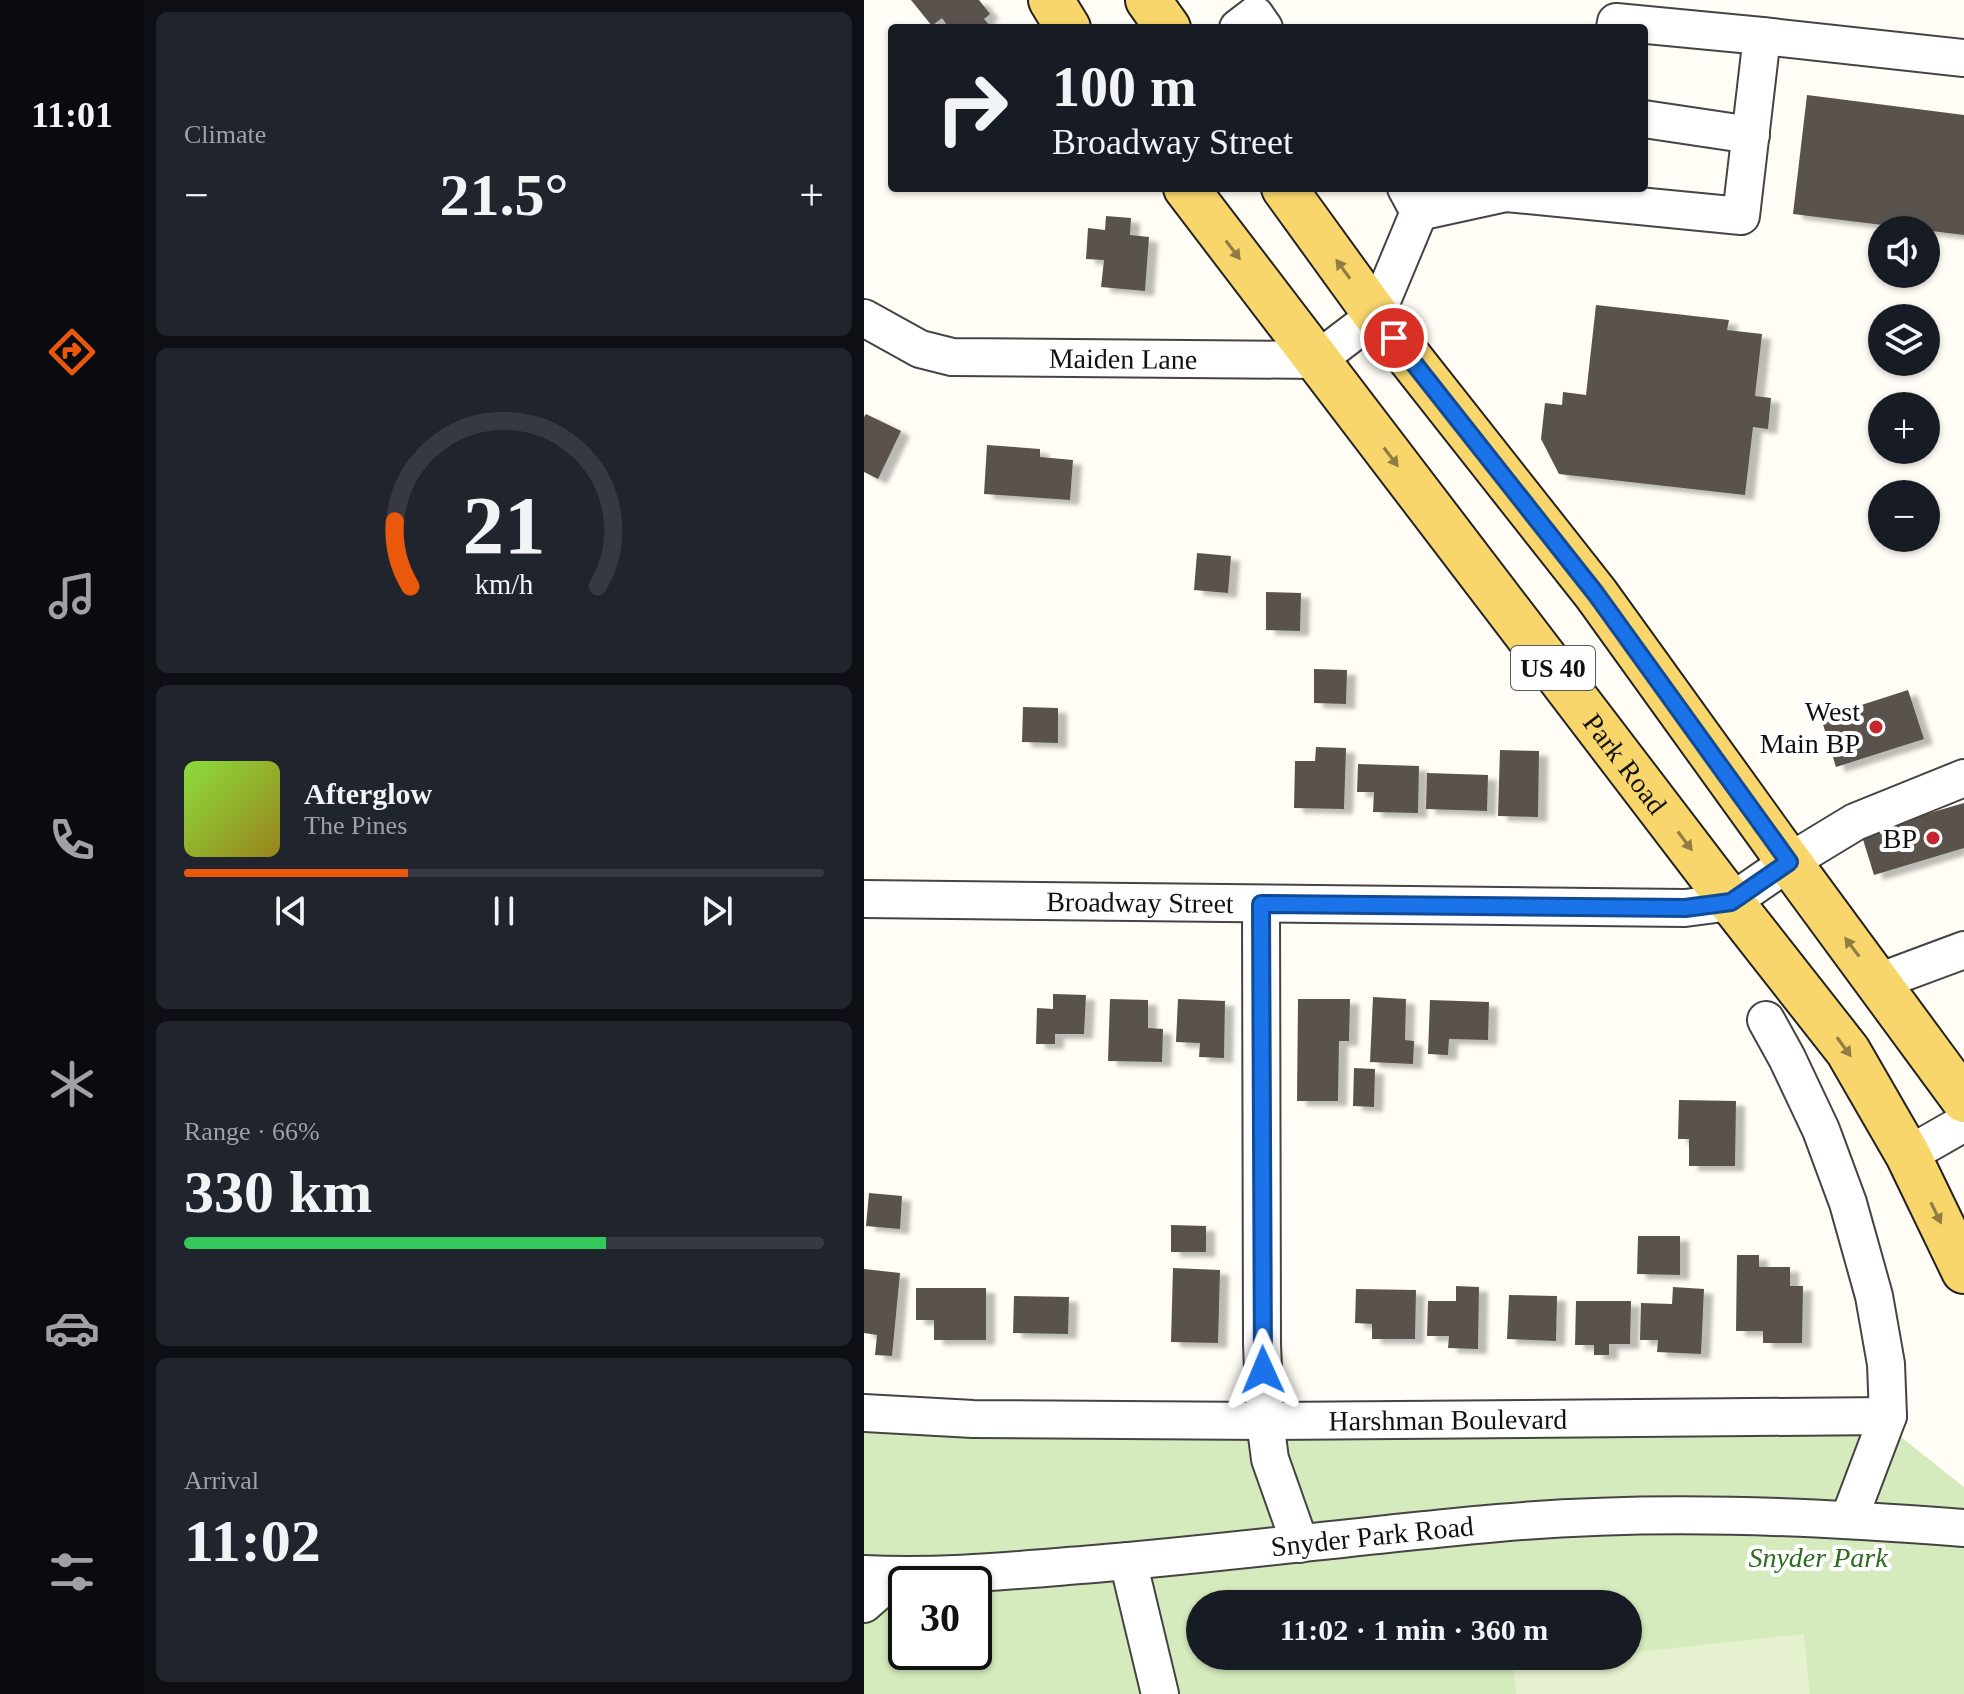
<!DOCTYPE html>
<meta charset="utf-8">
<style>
body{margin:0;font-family:"Times New Roman",serif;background:#20242c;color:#f1f3f6;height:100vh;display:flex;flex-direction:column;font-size:30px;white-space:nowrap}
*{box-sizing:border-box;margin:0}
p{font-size:26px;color:#9ea1a6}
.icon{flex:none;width:44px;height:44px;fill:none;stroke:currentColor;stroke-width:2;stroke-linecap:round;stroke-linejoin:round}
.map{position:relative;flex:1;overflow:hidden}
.panel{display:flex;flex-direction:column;gap:12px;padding:12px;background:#0d0f14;width:720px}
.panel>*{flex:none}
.top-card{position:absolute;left:24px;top:24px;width:760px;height:168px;border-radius:8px;box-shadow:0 2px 6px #0004;background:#171b24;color:#f1f3f6;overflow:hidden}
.controls{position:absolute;left:1004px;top:216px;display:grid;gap:16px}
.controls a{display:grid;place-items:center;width:72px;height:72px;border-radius:50%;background:#171b24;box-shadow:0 2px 6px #0004;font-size:40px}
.speed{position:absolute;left:24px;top:1566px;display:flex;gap:16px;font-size:40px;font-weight:700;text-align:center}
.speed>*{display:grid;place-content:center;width:104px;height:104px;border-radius:50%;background:#171b24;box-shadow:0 2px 6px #0004;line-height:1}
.speed .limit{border:4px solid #111;border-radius:12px;background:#fff;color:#111}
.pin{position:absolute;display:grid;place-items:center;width:68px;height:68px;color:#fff;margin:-34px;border:4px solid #fff;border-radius:50%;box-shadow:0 2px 8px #0007}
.me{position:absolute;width:88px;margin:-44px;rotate:359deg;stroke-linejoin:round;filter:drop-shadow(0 0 6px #0008)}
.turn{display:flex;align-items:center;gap:28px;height:168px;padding:0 32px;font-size:36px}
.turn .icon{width:104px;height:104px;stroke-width:2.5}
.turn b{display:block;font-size:56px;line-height:68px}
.big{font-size:60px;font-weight:600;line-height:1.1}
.panel .widget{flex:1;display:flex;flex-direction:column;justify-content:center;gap:12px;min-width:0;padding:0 28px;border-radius:12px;background:#20242c}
.panel .dial{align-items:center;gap:0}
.dial svg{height:208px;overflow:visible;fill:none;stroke:#363941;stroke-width:7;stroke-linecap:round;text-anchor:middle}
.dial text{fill:#f1f3f6;stroke:none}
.song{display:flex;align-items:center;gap:24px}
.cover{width:96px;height:96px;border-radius:12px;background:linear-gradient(135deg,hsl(90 70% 55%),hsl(50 70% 35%))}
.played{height:8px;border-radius:4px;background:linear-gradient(90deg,#ea580c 35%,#363941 35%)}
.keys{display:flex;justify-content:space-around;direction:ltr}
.heat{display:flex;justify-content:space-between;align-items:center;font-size:44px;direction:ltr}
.charge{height:12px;border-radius:6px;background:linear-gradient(90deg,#34c759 66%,#363941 0)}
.trip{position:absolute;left:322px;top:1590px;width:456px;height:80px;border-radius:40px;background:#171b24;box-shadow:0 2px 6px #0004;font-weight:600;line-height:80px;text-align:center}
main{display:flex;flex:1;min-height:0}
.tab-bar{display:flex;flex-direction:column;width:144px;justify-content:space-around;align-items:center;background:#090b0e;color:#9ea1a6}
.tab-bar .icon{width:56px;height:56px}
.tab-bar .on{color:#ea580c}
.tab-bar b{font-size:36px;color:#f1f3f6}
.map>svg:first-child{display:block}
</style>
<main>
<nav class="tab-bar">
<b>11:01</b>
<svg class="icon on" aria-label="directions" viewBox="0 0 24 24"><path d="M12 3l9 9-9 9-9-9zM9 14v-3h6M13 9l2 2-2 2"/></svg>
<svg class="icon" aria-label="music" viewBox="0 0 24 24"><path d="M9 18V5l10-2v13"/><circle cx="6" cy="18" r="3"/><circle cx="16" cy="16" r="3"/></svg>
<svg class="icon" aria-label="phone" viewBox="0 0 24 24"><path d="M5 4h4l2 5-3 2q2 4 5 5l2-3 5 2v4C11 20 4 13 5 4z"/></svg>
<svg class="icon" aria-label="climate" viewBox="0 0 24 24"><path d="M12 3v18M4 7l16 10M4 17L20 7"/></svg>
<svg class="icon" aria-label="car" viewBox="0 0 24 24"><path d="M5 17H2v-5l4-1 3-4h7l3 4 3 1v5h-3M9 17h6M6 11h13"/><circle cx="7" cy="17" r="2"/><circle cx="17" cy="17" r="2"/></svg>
<svg class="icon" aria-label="filters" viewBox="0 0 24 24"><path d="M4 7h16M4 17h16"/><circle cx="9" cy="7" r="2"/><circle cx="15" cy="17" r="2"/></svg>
</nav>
<section class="panel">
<div class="widget"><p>Climate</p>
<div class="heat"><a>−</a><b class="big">21.5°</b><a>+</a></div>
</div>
<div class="widget dial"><svg viewBox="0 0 100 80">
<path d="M14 69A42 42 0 1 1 86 69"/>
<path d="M14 69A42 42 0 0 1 8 44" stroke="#ea580c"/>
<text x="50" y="56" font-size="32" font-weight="700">21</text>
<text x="50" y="72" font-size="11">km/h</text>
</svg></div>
<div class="widget">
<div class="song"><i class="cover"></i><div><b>Afterglow</b><p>The Pines</p></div></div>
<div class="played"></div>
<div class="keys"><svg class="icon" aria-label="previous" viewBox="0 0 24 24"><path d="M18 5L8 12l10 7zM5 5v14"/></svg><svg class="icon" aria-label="pause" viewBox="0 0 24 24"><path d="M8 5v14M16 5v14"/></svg><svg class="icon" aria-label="next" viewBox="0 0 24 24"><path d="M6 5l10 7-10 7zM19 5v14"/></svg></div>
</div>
<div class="widget"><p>Range · 66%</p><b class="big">330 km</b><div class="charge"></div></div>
<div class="widget"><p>Arrival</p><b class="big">11:02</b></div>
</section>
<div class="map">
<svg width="1100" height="1694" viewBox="0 0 1100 1694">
<defs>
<filter id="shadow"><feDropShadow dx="9" dy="5" stdDeviation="2" flood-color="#0004"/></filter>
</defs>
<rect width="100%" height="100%" fill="#fffdf5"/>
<path fill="#d5ebbd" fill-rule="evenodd" d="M0,1403L1017,1421L1100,1487V1694H0ZM42,1584H110V1652H42ZM336,1604H764V1656H336Z"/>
<polygon fill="#e6f2cf" points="940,1634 946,1694 652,1694 649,1665 733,1656 764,1656 764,1653"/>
<g fill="#5a524d" filter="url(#shadow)">
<polygon points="47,0 115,0 126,14 120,19 128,28 85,28 78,18 68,26"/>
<polygon points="943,95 1100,115 1100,235 929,214"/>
<polygon points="242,216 267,218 266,235 285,237 281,291 237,287 240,260 222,259 224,228 241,230"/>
<polygon points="732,305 865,320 863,330 898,334 891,396 907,398 904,429 889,427 881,495 695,474 677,439 681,403 698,405 699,392 722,395"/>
<polygon points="2,414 37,431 14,479 0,472 0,417"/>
<polygon points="123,445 176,449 176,457 209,460 206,500 120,494"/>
<polygon points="333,553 367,556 364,593 330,590"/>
<polygon points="402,592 437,593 436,631 402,630"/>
<polygon points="450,669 483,670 482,704 450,703"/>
<polygon points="1044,690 1060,739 972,767 957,718"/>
<polygon points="159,707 194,708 194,743 158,742"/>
<polygon points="452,747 482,748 480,809 430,808 431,761 451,761"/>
<polygon points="636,750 675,751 674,817 634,816"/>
<polygon points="494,764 555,766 554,813 509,812 510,792 493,792"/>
<polygon points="563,773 624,775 623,811 562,809"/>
<polygon points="1100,803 1100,848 1010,875 997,833"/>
<polygon points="189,994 222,995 220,1034 191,1034 191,1044 172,1044 173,1008 189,1009"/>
<polygon points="509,997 542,999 541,1040 550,1041 549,1064 506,1062"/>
<polygon points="246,999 284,1000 284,1028 299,1029 298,1062 244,1061"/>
<polygon points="314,999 361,1001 360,1058 335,1057 336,1043 312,1042"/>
<polygon points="434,999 486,999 485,1041 475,1041 474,1101 433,1101"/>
<polygon points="566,1000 625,1002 624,1040 585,1039 584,1055 564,1054"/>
<polygon points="490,1068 511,1069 510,1107 489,1106"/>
<polygon points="815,1100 872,1101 871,1166 825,1166 825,1139 814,1139"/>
<polygon points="5,1193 38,1196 36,1229 2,1226"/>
<polygon points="307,1225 342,1226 342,1252 307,1252"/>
<polygon points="774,1236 816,1236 816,1275 773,1274"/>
<polygon points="873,1255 895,1255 895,1267 926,1267 926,1286 939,1286 938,1343 899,1343 899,1331 872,1331"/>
<polygon points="309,1268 356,1270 354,1343 307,1342"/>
<polygon points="0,1269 36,1273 28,1356 11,1355 13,1335 0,1333"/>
<polygon points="592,1286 615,1287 614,1349 584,1348 585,1336 563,1336 564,1301 592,1301"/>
<polygon points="809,1287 840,1289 837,1354 793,1352 794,1340 776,1340 777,1303 808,1304"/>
<polygon points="52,1288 122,1288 122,1340 70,1340 70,1320 52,1320"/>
<polygon points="492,1289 552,1290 551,1339 508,1339 508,1324 491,1323"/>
<polygon points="645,1295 693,1296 692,1341 643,1339"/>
<polygon points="150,1296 205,1297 204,1334 149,1333"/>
<polygon points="712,1301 767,1301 766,1344 745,1344 745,1355 730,1355 730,1345 711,1345"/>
</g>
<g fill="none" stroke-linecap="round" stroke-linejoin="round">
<defs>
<g id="minor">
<polyline points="374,28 391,15 400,28"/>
<polyline points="751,28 752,22 898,36 1100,58"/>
<polyline points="780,119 887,135"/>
<polyline points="542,188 555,212 642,193 877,216 898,36"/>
<path id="s1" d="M0,318L56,349L88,357L453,360L512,315L555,212"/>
<path id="s2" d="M0,899L821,908L867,902L925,862L991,822L1100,778"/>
<polyline points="397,904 398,1344 401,1421 406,1459 436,1544"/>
<polyline points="1014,982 1100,950"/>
<polyline points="902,1020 923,1058 957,1130 984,1203 1010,1296 1022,1364 1024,1416 985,1519"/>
<polyline points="1044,1155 1100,1123"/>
<path id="s3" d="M0,1413L109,1419L401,1421L1024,1416"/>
<polyline points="264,1561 296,1694"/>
<path id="s4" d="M0,1574C77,1578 153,1570 230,1564C365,1553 499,1535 634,1523C789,1509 945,1516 1100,1528"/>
<polyline points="0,1604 32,1576"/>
</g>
<g id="major">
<polyline points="187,0 204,28"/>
<polyline points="284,0 304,28"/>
<path id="s5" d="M322,188L867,902L984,1051L1044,1155L1100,1271"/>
<polyline points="420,188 512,315 732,594 925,862 1100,1100"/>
</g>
</defs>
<use href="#minor" stroke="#444" stroke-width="40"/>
<use href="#major" stroke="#222" stroke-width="48"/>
<use href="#minor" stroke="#fff" stroke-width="36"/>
<use href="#major" stroke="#f9d66b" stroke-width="44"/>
</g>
<defs><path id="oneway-solid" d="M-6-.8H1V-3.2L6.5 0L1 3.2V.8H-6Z" transform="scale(2)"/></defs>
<g fill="#917d42">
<use href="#oneway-solid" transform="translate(369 250) rotate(53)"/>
<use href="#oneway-solid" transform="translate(479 269) rotate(-126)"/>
<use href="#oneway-solid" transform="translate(527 457) rotate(53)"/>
<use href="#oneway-solid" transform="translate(821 841) rotate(53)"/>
<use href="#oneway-solid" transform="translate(988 947) rotate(-127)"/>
<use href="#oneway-solid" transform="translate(980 1047) rotate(54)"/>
<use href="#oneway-solid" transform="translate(1072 1213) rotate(64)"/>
</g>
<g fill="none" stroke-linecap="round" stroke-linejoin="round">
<defs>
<polyline id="route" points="399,1370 397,904 821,908 867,902 925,862 732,594 530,338"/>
</defs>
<use href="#route" stroke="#114b97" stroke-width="20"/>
<use href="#route" stroke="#1a73e8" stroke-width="14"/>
</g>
<g fill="#c4262e" stroke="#fff" stroke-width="3">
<circle cx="1012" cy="727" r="8"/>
<circle cx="1069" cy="838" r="8"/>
</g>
<g text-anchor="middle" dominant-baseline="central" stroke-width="8" stroke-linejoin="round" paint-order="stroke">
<rect fill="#fff" stroke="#585858" stroke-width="2" x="647" y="646" width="84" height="44" rx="6"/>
<g font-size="26" font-weight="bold" fill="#111">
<text x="689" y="668">US 40</text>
</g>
<g font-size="28" fill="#111" stroke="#fff">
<text stroke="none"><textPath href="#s1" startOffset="268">Maiden Lane</textPath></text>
<text stroke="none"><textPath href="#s5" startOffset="724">Park Road</textPath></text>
<text stroke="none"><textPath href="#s2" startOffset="276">Broadway Street</textPath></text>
<text stroke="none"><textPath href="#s3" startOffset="584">Harshman Boulevard</textPath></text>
<text stroke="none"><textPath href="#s4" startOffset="510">Snyder Park Road</textPath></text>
</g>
<g font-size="28" fill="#111" stroke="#fff" text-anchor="end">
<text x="996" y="711">West<tspan x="996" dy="32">Main BP</tspan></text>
<text x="1053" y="838">BP</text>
</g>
<g font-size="28" font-style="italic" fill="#2f6b1f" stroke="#fff">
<text x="954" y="1557">Snyder Park</text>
</g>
</g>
</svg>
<div class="controls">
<a><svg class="icon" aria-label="sound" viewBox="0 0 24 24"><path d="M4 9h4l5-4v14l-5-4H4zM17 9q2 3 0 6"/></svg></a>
<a><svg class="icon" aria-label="layers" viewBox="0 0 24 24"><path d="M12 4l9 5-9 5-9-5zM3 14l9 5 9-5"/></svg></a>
<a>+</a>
<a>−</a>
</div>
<div class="speed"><div class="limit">30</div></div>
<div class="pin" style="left:530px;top:338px;background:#d93025"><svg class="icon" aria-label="arrive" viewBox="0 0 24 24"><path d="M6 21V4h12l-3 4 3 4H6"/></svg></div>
<svg class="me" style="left:399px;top:1370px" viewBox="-20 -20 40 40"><path d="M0-17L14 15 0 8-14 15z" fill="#1a73e8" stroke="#fff" stroke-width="4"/></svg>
<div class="trip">11:02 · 1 min · 360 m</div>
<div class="top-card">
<div class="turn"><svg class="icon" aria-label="right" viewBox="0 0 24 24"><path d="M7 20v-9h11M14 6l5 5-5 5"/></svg><div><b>100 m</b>Broadway Street</div></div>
</div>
</div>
</main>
